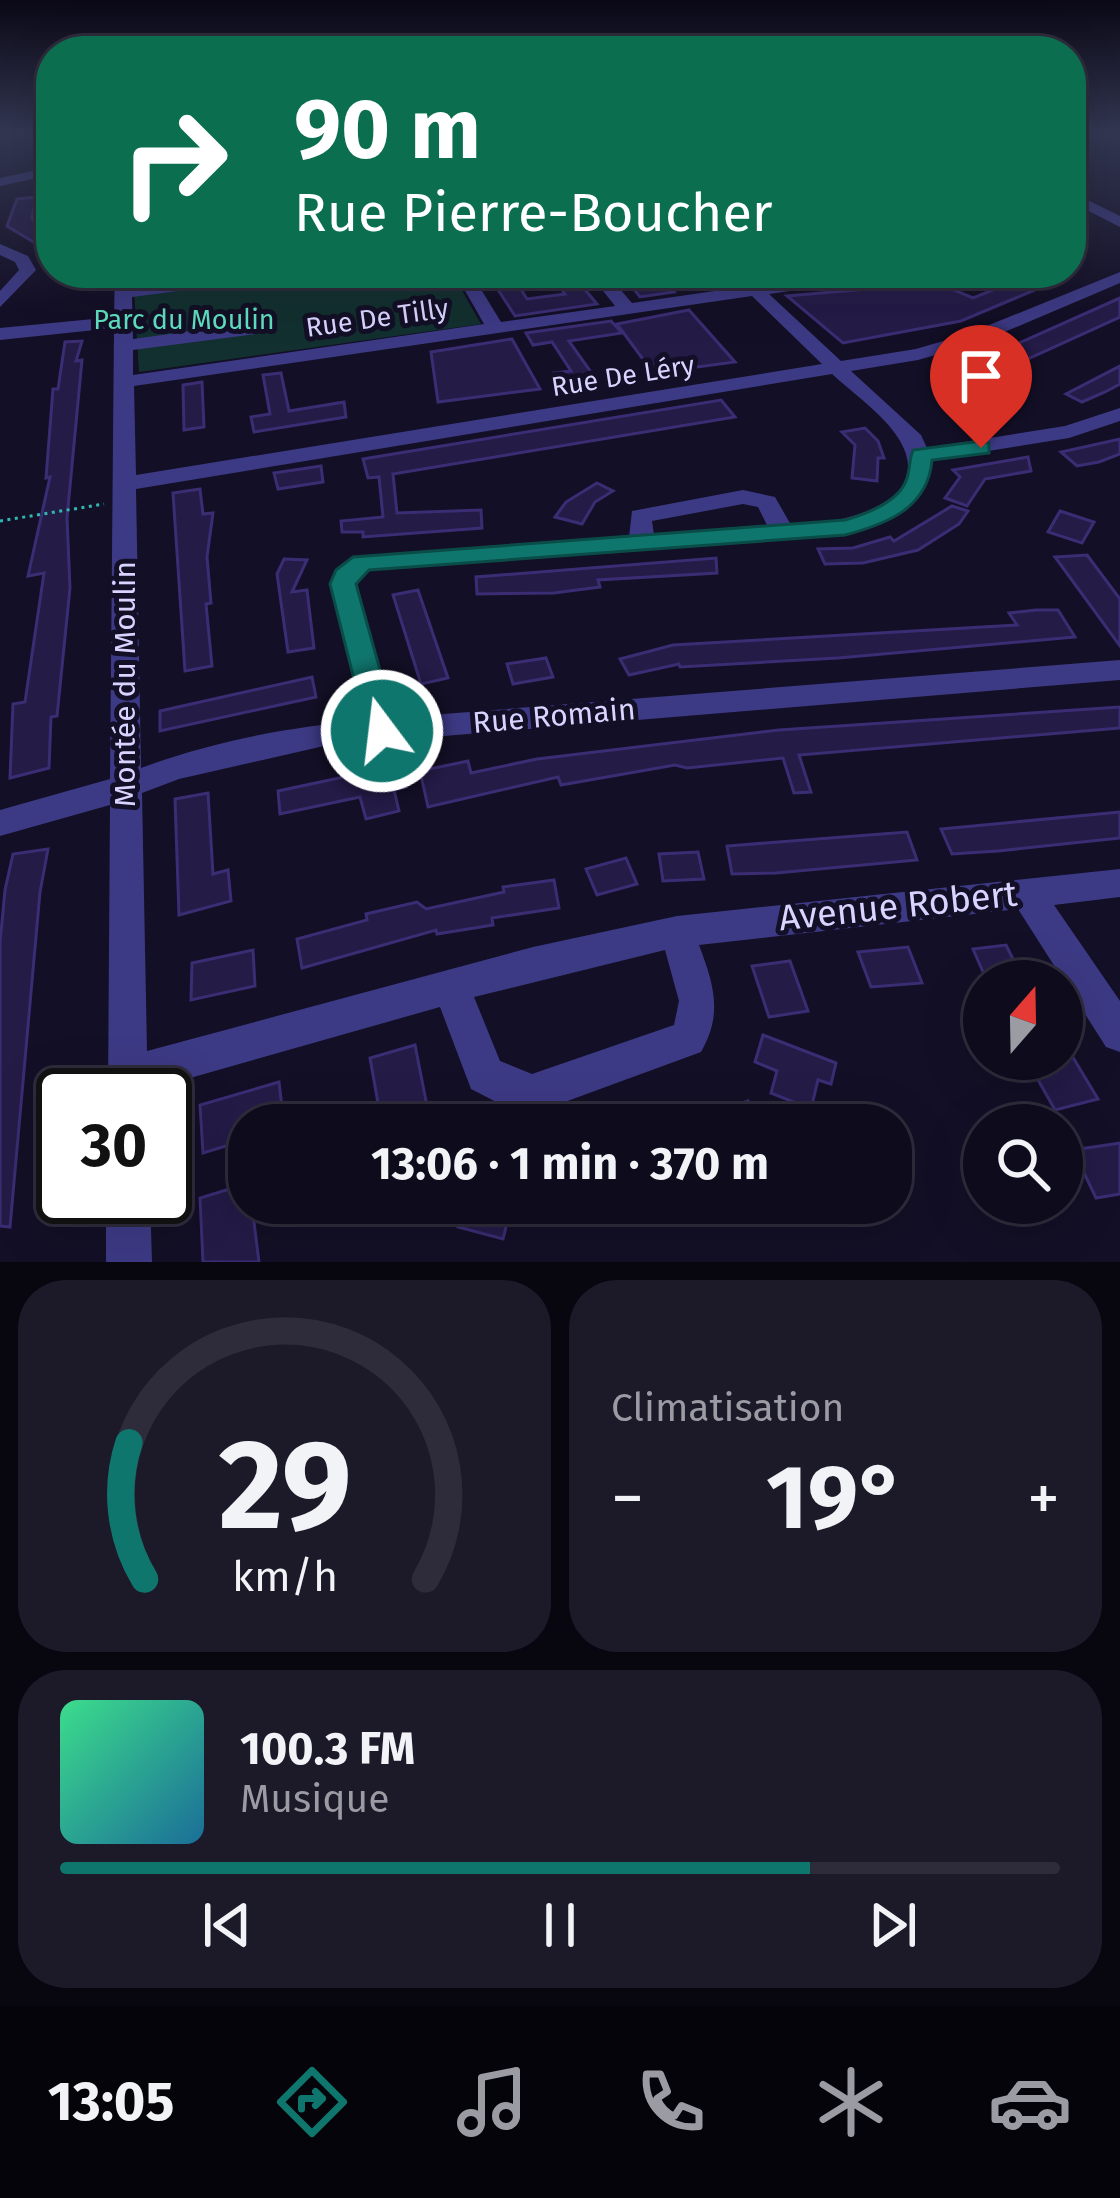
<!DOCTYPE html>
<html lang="fr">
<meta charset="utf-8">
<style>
body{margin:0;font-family:"Fira Sans",sans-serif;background:#1c1929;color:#f1f3f6;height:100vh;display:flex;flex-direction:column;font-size:45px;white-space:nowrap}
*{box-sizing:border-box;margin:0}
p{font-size:39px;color:#9b9ba3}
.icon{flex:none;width:66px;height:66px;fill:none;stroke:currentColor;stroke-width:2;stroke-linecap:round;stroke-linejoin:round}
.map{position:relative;height:1262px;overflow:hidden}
.sheet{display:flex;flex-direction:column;gap:18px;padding:18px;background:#08060f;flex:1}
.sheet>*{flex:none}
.top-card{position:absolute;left:36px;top:36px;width:1050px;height:252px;border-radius:48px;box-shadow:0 12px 48px #0002,0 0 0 3px #2e2b3b;background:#0b6e4f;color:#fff;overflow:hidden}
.needle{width:78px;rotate:20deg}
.controls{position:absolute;left:963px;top:960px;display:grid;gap:24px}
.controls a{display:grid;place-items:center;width:120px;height:120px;border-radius:50%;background:#0e0b1c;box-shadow:0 12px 48px #0002,0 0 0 3px #2e2b3b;font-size:60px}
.speed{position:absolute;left:36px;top:1068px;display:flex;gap:24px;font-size:60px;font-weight:700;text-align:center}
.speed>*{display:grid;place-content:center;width:156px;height:156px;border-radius:50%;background:#0e0b1c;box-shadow:0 12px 48px #0002,0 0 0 3px #2e2b3b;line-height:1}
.speed .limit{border:6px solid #111;border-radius:18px;background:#fff;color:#111}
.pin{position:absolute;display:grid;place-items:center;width:102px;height:102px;color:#fff;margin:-123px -51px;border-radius:50% 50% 50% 0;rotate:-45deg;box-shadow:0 0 12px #0007}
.pin .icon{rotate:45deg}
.me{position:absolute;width:132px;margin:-66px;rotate:345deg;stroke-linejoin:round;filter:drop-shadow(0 0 9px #0008)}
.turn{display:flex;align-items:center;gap:42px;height:252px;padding:0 60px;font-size:54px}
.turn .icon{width:156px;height:156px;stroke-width:2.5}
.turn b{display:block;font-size:84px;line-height:102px}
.big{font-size:90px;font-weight:700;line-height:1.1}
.sheet .widget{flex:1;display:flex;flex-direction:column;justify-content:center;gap:18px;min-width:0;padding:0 42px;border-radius:48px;background:#1c1929}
.sheet .dial{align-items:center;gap:0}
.dial svg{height:312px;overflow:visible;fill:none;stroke:#2e2b3b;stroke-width:7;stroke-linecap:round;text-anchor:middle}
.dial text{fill:#f1f3f6;stroke:none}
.song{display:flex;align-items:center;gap:36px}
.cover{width:144px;height:144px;border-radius:18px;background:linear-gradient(135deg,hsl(150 70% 55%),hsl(200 70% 35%))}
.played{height:12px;border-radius:6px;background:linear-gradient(90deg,#0f766e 75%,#2e2b3b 75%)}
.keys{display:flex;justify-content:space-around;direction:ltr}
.heat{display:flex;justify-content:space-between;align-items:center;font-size:66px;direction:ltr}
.sheet .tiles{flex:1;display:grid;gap:18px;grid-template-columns:1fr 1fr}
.widget:last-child{grid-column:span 2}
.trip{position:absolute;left:228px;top:1104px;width:684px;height:120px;border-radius:48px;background:#0e0b1c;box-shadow:0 12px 48px #0002,0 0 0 3px #2e2b3b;font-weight:700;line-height:120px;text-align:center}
.tab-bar{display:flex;height:192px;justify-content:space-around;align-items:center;background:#06040b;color:#9b9ba3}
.tab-bar .icon{width:84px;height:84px}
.tab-bar .current{color:#0f766e}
.tab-bar b{font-size:54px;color:#f1f3f6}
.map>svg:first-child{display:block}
</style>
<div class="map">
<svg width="1120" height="1262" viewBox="0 0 1120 1262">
<rect width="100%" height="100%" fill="#130f26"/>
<polygon fill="#12302f" points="133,273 452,273 481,324 139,372"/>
<g fill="#241b47" stroke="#3b2d73" stroke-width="3">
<polygon points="37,197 32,217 45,249 7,226 17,199"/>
<polygon points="511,273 527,299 565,294 551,275 571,273 597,304 515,316 488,274"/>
<polygon points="621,273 657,273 674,292 640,297"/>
<polygon points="1036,273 1075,273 961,321 843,343 787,296 856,290 923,277 973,298"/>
<polygon points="1120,298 1120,317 1008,368 966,375 950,362 1010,347"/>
<polygon points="689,310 735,362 653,373 617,324"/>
<polygon points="611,321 622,333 569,341 598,382 562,387 554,373 571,371 552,342 533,345 526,333"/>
<polygon points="512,339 540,389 438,402 431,352"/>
<polygon points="82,341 76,361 82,360 67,518 70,588 57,716 51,717 49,768 10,778 13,704 25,702 44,573 28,576 50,477 46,478 53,389 58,389 65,342"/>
<polygon points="1120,366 1120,384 1105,392 1082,402 1066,394"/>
<polygon points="281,373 289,411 344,402 346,417 254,432 251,417 270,414 263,375"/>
<polygon points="202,382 204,427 184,430 183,385"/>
<polygon points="721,400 735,417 393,474 397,513 481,510 482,528 363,537 363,532 342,532 341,521 383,517 379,477 368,478 363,459"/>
<polygon points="865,428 878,441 884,458 878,458 877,481 852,478 855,445 842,432"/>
<polygon points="1120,439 1120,454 1099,462 1077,466 1061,452"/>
<polygon points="1028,457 1031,471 985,479 967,506 945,498 960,477 953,470"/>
<polygon points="321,466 323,482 278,489 274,473"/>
<polygon points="597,483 613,491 595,502 582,524 555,517 566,502"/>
<polygon points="200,489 203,514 213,513 207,557 211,603 206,604 212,666 185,671 173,493"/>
<polygon points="952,506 968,511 959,524 918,550 863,563 825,564 818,549 853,548 890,537 894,541"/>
<polygon points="1060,511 1094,522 1082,543 1048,532"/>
<polygon points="1087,555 1120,599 1120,646 1055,557"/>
<polygon points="716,558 717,573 598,580 600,587 554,593 477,594 476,577"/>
<polygon points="284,559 307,560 292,592 307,590 314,648 288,652 277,574"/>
<polygon points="418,590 448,678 421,684 393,595"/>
<polygon points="1036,610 1058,610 1075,637 838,658 680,667 679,664 629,675 620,659 673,645 1017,625 1009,613"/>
<polygon points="546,658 553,677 513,684 507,664"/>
<polygon points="312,677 316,697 160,731 160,711"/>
<polygon points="1120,707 1120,728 799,755 811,792 794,793 783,758 687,768 675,765 561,785 558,777 428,807 420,771 468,761 471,773 537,759 779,730"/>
<polygon points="400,765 406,787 394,790 399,811 366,819 360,797 280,814 278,791"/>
<polygon points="208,793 213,874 228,870 231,901 179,915 175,799"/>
<polygon points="1120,812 1120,838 998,851 952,854 941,829"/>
<polygon points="907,832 917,860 776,873 732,874 727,846"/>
<polygon points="48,849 40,892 10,1227 0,1226 0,943 5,890 13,854"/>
<polygon points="698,852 704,879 663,881 659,854"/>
<polygon points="626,858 637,884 597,895 586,869"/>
<polygon points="554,880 559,908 492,918 493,925 437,934 436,930 302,968 297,939 367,920 366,914 417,902 426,909 504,892 503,887"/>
<polygon points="1006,945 1024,981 987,981 973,949"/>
<polygon points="908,947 922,983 871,987 858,952"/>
<polygon points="253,950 255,986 191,1000 192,963"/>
<polygon points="790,961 808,1011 769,1017 752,966"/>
<polygon points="763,1035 836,1063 831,1084 818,1080 811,1109 771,1093 777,1071 755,1062"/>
<polygon points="1062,1039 1098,1099 1055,1110 1028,1062 1062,1059"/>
<polygon points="415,1045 427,1106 381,1120 370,1058"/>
<polygon points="279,1082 284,1125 249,1125 249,1139 203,1153 200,1105"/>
<polygon points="748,1101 759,1125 688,1125 687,1123"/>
<polygon points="1120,1143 1120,1194 1096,1198 1073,1150"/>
<polygon points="249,1183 259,1262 203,1262 200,1198"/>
<polygon points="466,1203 512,1203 503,1239 458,1227"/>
</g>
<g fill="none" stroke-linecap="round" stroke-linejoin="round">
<polyline stroke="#2fb8b0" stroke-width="3" stroke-dasharray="3 4.5" stroke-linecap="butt" points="0,521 104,504"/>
<g fill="#3d3a85" fill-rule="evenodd">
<polygon points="51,167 51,175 0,186 0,178"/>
<polygon points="1071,192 1120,216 1120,227 1071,202"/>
<polygon points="0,244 28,256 36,270 0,307 0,291 19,270 15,262 0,255"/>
<path d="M1120,272V283L981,342L918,360L851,371L921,435L927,448L1065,426L1120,408V421L1069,438L932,460C930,514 873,528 828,537L368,570L356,584L393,718L1120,660V680L324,746L179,779L142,793L147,1051L533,947L677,916L1120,869V897L1054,905L1120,1001V1052L1106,1047L1018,909L699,945C714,985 723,1014 701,1052L532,1114L514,1111L471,1089L440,1007L148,1090V1095H108L110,805L0,836V810L110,779L114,328L0,340V328L114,317L115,273H131L132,287L239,273H286L278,278L132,297L133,339L256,322L265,328L256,334L133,350V375L484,324L455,273H471L501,322L615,306L589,273H606L632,303L742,287L729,273H747L760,285L843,273H886L878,278L769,294L841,361L916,349L967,334ZM752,296L822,364L136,475L134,386ZM832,374C862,402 927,442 903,488C871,518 833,522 791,525L775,497L743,490L632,511L629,537L353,557L336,569L330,584L364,721C291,726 211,742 141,768L136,489ZM743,504L758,507L768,527L654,535L652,521ZM665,950L679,1001L674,1025L532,1074L500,1061L474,997Z"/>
<polygon points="106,1197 150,1197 152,1262 106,1262"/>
</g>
</g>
<linearGradient id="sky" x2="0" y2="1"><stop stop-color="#0a0815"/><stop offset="0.43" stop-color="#333752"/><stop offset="1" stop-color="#333752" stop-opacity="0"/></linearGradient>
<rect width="1120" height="309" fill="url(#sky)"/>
<path fill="#0f766e" stroke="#0a4d48" stroke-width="3" d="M981,441L989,443V453L932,460C928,508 887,524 845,535L369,570L356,584L397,731L392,739H371L367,731L330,584L336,570L353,557L845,520C866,514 900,502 907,478C910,469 909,460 913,450Z"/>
<g text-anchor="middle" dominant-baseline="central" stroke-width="10" stroke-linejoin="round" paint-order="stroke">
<g font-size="27" fill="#d9d4ff" stroke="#130f26">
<text transform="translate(377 318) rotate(-8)">Rue De Tilly</text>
<text transform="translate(623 376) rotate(-9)">Rue De Léry</text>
</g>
<g font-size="27" fill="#5fe0c0" stroke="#130f26">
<text x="184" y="320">Parc du Moulin</text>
</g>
<g font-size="30" fill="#d9d4ff" stroke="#130f26">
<text transform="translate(125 684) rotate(-90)">Montée du Moulin</text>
<text transform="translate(554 716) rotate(-5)">Rue Romain</text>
</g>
<g font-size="36" fill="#d9d4ff" stroke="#130f26">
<text transform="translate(898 906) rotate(-6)">Avenue Robert</text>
</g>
</g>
</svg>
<div class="controls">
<a><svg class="needle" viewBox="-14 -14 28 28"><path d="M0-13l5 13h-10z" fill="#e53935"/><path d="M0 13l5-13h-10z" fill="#9b9ba3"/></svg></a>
<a><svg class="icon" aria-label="search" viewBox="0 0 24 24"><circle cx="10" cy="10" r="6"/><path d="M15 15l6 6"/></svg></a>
</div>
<div class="speed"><div class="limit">30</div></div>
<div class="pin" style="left:981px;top:448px;background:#d93025"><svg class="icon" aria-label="arrive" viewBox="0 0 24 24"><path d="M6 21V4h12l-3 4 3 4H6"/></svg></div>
<svg class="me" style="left:382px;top:731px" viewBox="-20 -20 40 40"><circle r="17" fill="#0f766e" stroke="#fff" stroke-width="3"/><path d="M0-11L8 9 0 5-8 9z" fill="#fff"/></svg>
<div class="trip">13:06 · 1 min · 370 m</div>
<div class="top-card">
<div class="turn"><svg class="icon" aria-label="right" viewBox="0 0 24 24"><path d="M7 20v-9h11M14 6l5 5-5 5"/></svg><div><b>90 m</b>Rue Pierre-Boucher</div></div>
</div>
</div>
<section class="sheet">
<div class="tiles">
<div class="widget dial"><svg viewBox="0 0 100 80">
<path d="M14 69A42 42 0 1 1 86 69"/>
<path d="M14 69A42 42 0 0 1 10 34" stroke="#0f766e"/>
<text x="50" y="56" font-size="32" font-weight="700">29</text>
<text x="50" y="72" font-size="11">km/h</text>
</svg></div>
<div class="widget"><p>Climatisation</p>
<div class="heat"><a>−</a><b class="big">19°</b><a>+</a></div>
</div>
<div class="widget">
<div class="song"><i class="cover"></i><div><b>100.3 FM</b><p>Musique</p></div></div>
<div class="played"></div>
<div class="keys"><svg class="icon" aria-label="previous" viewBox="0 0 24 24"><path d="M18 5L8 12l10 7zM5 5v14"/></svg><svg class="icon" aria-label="pause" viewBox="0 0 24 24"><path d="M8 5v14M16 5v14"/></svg><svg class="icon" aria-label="next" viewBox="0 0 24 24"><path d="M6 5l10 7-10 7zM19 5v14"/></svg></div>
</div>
</div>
</section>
<nav class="tab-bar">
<b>13:05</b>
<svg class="icon current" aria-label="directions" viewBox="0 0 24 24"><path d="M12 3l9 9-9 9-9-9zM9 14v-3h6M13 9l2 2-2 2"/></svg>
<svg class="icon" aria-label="music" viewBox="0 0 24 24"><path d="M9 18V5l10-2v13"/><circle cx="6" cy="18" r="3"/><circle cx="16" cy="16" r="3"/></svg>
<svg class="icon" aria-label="phone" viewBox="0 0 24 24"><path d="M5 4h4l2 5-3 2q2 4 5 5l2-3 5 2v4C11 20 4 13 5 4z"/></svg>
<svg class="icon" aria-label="climate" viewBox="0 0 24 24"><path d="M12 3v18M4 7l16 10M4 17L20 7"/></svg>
<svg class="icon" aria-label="car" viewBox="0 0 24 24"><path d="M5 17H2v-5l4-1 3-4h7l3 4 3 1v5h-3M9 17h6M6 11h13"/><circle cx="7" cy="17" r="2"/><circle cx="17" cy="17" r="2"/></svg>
</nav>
